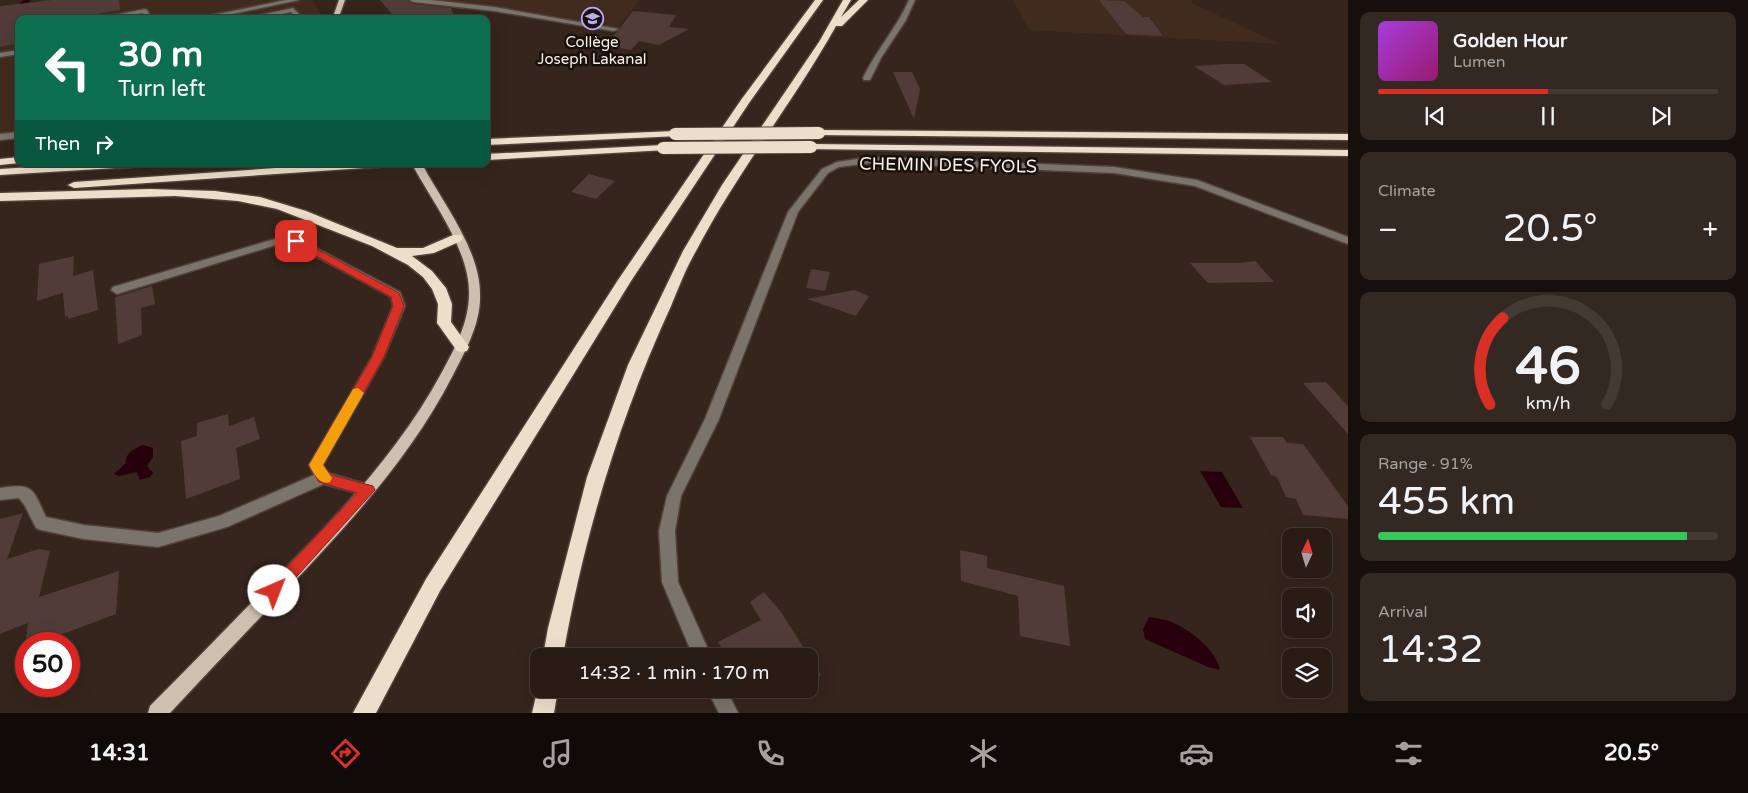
<!DOCTYPE html>
<meta charset="utf-8">
<style>
body{margin:0;font-family:"Varela Round",sans-serif;background:#342922;color:#f1f3f6;height:100vh;display:flex;flex-direction:column;font-size:19px;white-space:nowrap}
*{box-sizing:border-box;margin:0}
p{font-size:16px;color:#a5a1a0}
.icon{flex:none;width:28px;height:28px;fill:none;stroke:currentColor;stroke-width:2;stroke-linecap:round;stroke-linejoin:round}
.map{position:relative;flex:1;overflow:hidden}
.drawer{display:flex;flex-direction:column;gap:12px;padding:12px;background:#160f0c;width:400px}
.drawer>*{flex:none}
.guide{position:absolute;left:15px;top:15px;width:475px;height:152px;border-radius:10px;box-shadow:0 5px 20px #0002,0 0 0 1px #443a34;background:#0b6e4f;color:#fff;overflow:hidden}
.needle{width:32px;rotate:4deg}
.tools{position:absolute;left:1282px;top:528px;display:grid;gap:10px}
.tools a{display:grid;place-items:center;width:50px;height:50px;border-radius:10px;background:#281c15;box-shadow:0 5px 20px #0002,0 0 0 1px #443a34;font-size:25px}
.speed{position:absolute;left:15px;top:632px;display:flex;gap:10px;font-size:25px;font-weight:700;text-align:center}
.speed>*{display:grid;place-content:center;width:65px;height:65px;border-radius:50%;background:#281c15;box-shadow:0 5px 20px #0002,0 0 0 1px #443a34;line-height:1}
.speed .limit{border:8px solid #d22;background:#fff;color:#111}
.pin{position:absolute;display:grid;place-items:center;width:42px;height:42px;color:#fff;margin:-21px;border-radius:10px;box-shadow:0 2px 8px #0006}
.me{position:absolute;width:55px;margin:-28px;rotate:44deg;stroke-linejoin:round;filter:drop-shadow(0 0 4px #0008)}
.turn{display:flex;align-items:center;gap:18px;height:105px;padding:0 20px;font-size:22px}
.turn .icon{width:65px;height:65px;stroke-width:2.5}
.turn b{display:block;font-size:35px;line-height:42px}
.then{display:flex;align-items:center;height:48px;padding:0 20px;background:#0003;gap:10px;font-size:19px}
.big{font-size:38px;font-weight:600;line-height:1.1}
.drawer .widget{flex:1;display:flex;flex-direction:column;justify-content:center;gap:8px;min-width:0;padding:0 18px;border-radius:10px;background:#342922}
.drawer .dial{align-items:center;gap:0}
.dial svg{height:130px;overflow:visible;fill:none;stroke:#443a34;stroke-width:7;stroke-linecap:round;text-anchor:middle}
.dial text{fill:#f1f3f6;stroke:none}
.song{display:flex;align-items:center;gap:15px}
.cover{width:60px;height:60px;border-radius:8px;background:linear-gradient(135deg,hsl(280 70% 55%),hsl(320 70% 35%))}
.played{height:5px;border-radius:2px;background:linear-gradient(90deg,#d93025 50%,#443a34 50%)}
.keys{display:flex;justify-content:space-around;direction:ltr}
.heat{display:flex;justify-content:space-between;align-items:center;font-size:28px;direction:ltr}
.charge{height:8px;border-radius:4px;background:linear-gradient(90deg,#34c759 91%,#443a34 0)}
.trip{position:absolute;left:530px;top:648px;width:288px;height:50px;border-radius:10px;background:#281c15;box-shadow:0 5px 20px #0002,0 0 0 1px #443a34;font-weight:600;line-height:50px;text-align:center}
.menu{display:flex;height:80px;justify-content:space-around;align-items:center;background:#100b08;color:#a5a1a0}
.menu .icon{width:35px;height:35px}
.menu .active{color:#d93025}
.menu b{font-size:22px;color:#f1f3f6}
main{display:flex;flex:1;min-height:0}
.map>svg:first-child{display:block}
</style>
<main>
<div class="map">
<svg width="1348" height="713" viewBox="0 0 1348 713">
<rect width="100%" height="100%" fill="#35251c"/>
<g fill="#412b1e">
<polygon points="41,0 313,0 324,19 19,19 19,132 0,134 0,30"/>
<polygon points="432,0 639,0 617,29 503,9"/>
<polygon points="1013,0 1191,0 1192,3 1280,44 1029,30"/>
</g>
<g fill="#28000d">
<path d="M143,445L153,448V457L147,466L153,473L150,477L140,480L137,472L119,476L114,474L126,463C125,453 135,448 143,445Z"/>
<polygon points="1200,471 1222,472 1243,508 1221,507"/>
<path d="M1149,617C1155,618 1163,619 1169,621C1188,628 1216,649 1220,670L1208,667L1145,639L1143,629Z"/>
</g>
<g fill="none" stroke-linecap="round" stroke-linejoin="round">
<polyline stroke="#28000d" stroke-width="4.5" points="17,8 28,0"/>
</g>
<g fill="#513c39">
<polygon points="53,0 119,0 120,10 69,19 19,19 19,43 0,47 0,6"/>
<polygon points="380,0 408,0 413,4 451,8 455,19 396,19"/>
<polygon points="1099,0 1124,1 1143,17 1149,17 1163,36 1126,34"/>
<polygon points="633,11 676,15 669,27 689,29 659,45 639,41 631,50 606,46"/>
<polygon points="1228,64 1244,64 1272,82 1224,85 1194,66"/>
<polygon points="893,72 912,72 920,89 914,119"/>
<polygon points="589,174 615,181 596,199 571,192"/>
<polygon points="74,256 73,276 93,270 98,310 68,319 68,316 65,317 63,293 37,301 39,264"/>
<polygon points="1255,261 1274,282 1208,283 1190,263 1239,263"/>
<polygon points="811,269 830,272 825,291 806,288"/>
<polygon points="152,286 155,304 141,308 142,335 118,344 115,297"/>
<polygon points="854,290 869,296 856,316 807,299"/>
<polygon points="1326,382 1348,406 1348,434 1303,383"/>
<polygon points="228,414 229,426 254,417 260,439 236,448 240,479 186,499 181,441 197,436 197,423"/>
<polygon points="1250,437 1283,437 1287,443 1303,444 1348,506 1348,519 1303,515 1296,499 1286,497 1277,477 1271,475"/>
<polygon points="23,513 7,559 39,549 50,551 39,597 119,571 116,614 36,644 26,644 25,648 28,623 0,634 0,519"/>
<polygon points="960,550 987,556 987,568 1064,586 1070,646 1020,636 1018,596 961,581"/>
<polygon points="764,592 781,612 821,675 809,682 809,656 727,656 718,642 761,620 750,602"/>
<polygon points="772,689 796,689 778,699"/>
</g>
<g fill="none" stroke-linecap="round" stroke-linejoin="round">
<defs>
<g id="minor">
<polygon points="286,0 299,0 208,19 193,19"/>
<polygon points="410,0 431,0 494,7 618,29 614,31 494,11 413,2"/>
<path d="M909,0H915L906,20L881,58L870,80H864L863,78C876,50 897,28 909,0Z"/>
<polygon points="293,8 304,19 297,19 291,12 257,19 241,19"/>
<polygon points="145,9 147,10 152,19 145,19 143,13 112,19 95,19"/>
<polygon points="19,50 19,54 0,57 0,53"/>
<polygon points="19,132 19,138 0,140 0,134"/>
<polygon points="870,157 1114,167 1197,180 1348,237 1348,244 1195,186 1114,173 870,163 839,167 828,173 798,212 719,419 681,496 675,531 678,582 711,656 693,656 662,582 659,531 667,496 705,419 788,212 822,169 837,162"/>
<path d="M278,238L299,239L400,292L405,306L384,357L323,465L328,473L373,486L375,490L373,494L368,496L324,484L227,527L158,547L84,539L41,530L36,528L25,506L19,498L0,500V488C34,483 32,488 46,517L84,525L158,533L219,516L314,475L309,465L372,357L393,306L391,297L293,244H279L117,294L111,290L113,287Z"/>
<polygon points="707,689 726,689 738,713 719,713"/>
</g>
<g id="major">
<polygon points="339,0 345,0 340,14 343,19 336,19 334,14"/>
<path d="M412,164H422C442,202 480,249 480,294C481,323 466,350 453,375C412,455 353,519 292,584C251,627 210,670 170,713H148L150,706C185,671 219,636 253,601C323,530 395,460 442,372C455,348 469,322 469,294C470,250 432,202 412,164Z"/>
</g>
<g id="highway">
<polygon points="815,0 823,0 749,103 631,281 440,591 376,713 353,713 426,579 618,280 741,100"/>
<path d="M843,0H851L841,17L859,0H868L842,26H836C793,103 737,172 696,251C686,268 679,287 671,306C620,417 584,535 563,656H543L548,628L587,477L628,365L683,251L722,185L819,42Z"/>
<polygon points="819,130 1348,134 1348,140 815,135 814,133"/>
<polygon points="675,131 680,134 679,136 486,145 486,139"/>
<polygon points="811,144 1348,150 1348,156 807,149 806,147"/>
<polygon points="663,145 668,148 667,150 486,160 486,154"/>
<polygon points="19,157 19,163 0,165 0,159"/>
<polygon points="81,164 138,164 132,167 0,175 0,169"/>
<polygon points="334,164 385,164 379,167 74,188 68,185 74,182"/>
<polygon points="150,189 215,191 260,197 306,211 397,248 423,248 453,235 461,235 463,238 461,241 434,253 412,256 432,271 446,288 452,304 451,322 469,347 467,351 462,352 457,351 437,323 438,304 432,289 423,277 408,265 372,246 277,209 238,201 175,196 0,201 0,193"/>
<polygon points="539,683 539,689 558,689 554,713 532,713"/>
</g>
</defs>
<use href="#minor" stroke="#514139" stroke-width="3"/>
<use href="#major" stroke="#514139" stroke-width="3"/>
<use href="#highway" stroke="#514139" stroke-width="3"/>
<use href="#minor" fill="#7a746d" fill-rule="evenodd"/>
<use href="#major" fill="#cdc0b1" fill-rule="evenodd"/>
<use href="#highway" fill="#eddecb" fill-rule="evenodd"/>
<defs>
<g id="highway-bridge">
<polyline points="675,134 819,133"/>
<polyline points="663,148 811,147"/>
</g>
</defs>
<use href="#highway-bridge" stroke="#514139" stroke-width="14" stroke-linecap="butt"/>
<use href="#highway-bridge" stroke="#eddecb" stroke-width="12"/>
</g>
<polygon fill="#d93025" stroke="#8d1f18" points="296,238 399,293 404,306 384,357 322,465 328,474 373,486 375,490 279,596 274,598 269,596 266,591 269,586 357,493 319,482 309,465 372,357 393,306 391,297 292,243 292,239"/>
<path fill="#f59e0b" d="M358,388L364,393L323,465L332,478L330,482C320,486 314,474 309,465L353,389Z"/>
<defs>
<symbol id="school-ring" viewBox="-11 -11 22 22"><circle r="9.5" fill="#17100c" stroke="#bbaaf6" stroke-width="1.5"/><path d="M0-5L7-2L0 1L-7-2ZM-4 1L0 2.5L4 1V4Q0 6-4 4Z" fill="#bbaaf6"/></symbol>
</defs>
<g fill-rule="evenodd">
<use href="#school-ring" x="580" y="6" width="25" height="25"/>
</g>
<g text-anchor="middle" dominant-baseline="central" stroke-width="5" stroke-linejoin="round" paint-order="stroke">
<g font-size="15" fill="#faefe9" stroke="#17100c">
<text x="592" y="42">Collège<tspan x="592" dy="17">Joseph Lakanal</tspan></text>
</g>
<g font-size="18" fill="#faefe9" stroke="#17100c">
<text transform="translate(948 165) rotate(1)">CHEMIN DES FYOLS</text>
</g>
</g>
</svg>
<div class="tools">
<a><svg class="needle" viewBox="-14 -14 28 28"><path d="M0-13l5 13h-10z" fill="#e53935"/><path d="M0 13l5-13h-10z" fill="#a5a1a0"/></svg></a>
<a><svg class="icon" aria-label="sound" viewBox="0 0 24 24"><path d="M4 9h4l5-4v14l-5-4H4zM17 9q2 3 0 6"/></svg></a>
<a><svg class="icon" aria-label="layers" viewBox="0 0 24 24"><path d="M12 4l9 5-9 5-9-5zM3 14l9 5 9-5"/></svg></a>
</div>
<div class="speed"><div class="limit">50</div></div>
<div class="pin" style="left:296px;top:241px;background:#d93025"><svg class="icon" aria-label="arrive" viewBox="0 0 24 24"><path d="M6 21V4h12l-3 4 3 4H6"/></svg></div>
<svg class="me" style="left:274px;top:591px" viewBox="-20 -20 40 40"><circle r="19" fill="#fff"/><path d="M0-13L10 11 0 6-10 11z" fill="#d93025"/></svg>
<div class="trip">14:32 · 1 min · 170 m</div>
<div class="guide">
<div class="turn"><svg class="icon" aria-label="left" viewBox="0 0 24 24"><path d="M17 20v-9H6M10 6l-5 5 5 5"/></svg><div><b>30 m</b>Turn left</div></div>
<div class="then">Then<svg class="icon" aria-label="right" viewBox="0 0 24 24"><path d="M7 20v-9h11M14 6l5 5-5 5"/></svg></div>
</div>
</div>
<section class="drawer">
<div class="widget">
<div class="song"><i class="cover"></i><div><b>Golden Hour</b><p>Lumen</p></div></div>
<div class="played"></div>
<div class="keys"><svg class="icon" aria-label="previous" viewBox="0 0 24 24"><path d="M18 5L8 12l10 7zM5 5v14"/></svg><svg class="icon" aria-label="pause" viewBox="0 0 24 24"><path d="M8 5v14M16 5v14"/></svg><svg class="icon" aria-label="next" viewBox="0 0 24 24"><path d="M6 5l10 7-10 7zM19 5v14"/></svg></div>
</div>
<div class="widget"><p>Climate</p>
<div class="heat"><a>−</a><b class="big">20.5°</b><a>+</a></div>
</div>
<div class="widget dial"><svg viewBox="0 0 100 80">
<path d="M14 69A42 42 0 1 1 86 69"/>
<path d="M14 69A42 42 0 0 1 22 16" stroke="#d93025"/>
<text x="50" y="56" font-size="32" font-weight="700">46</text>
<text x="50" y="72" font-size="11">km/h</text>
</svg></div>
<div class="widget"><p>Range · 91%</p><b class="big">455 km</b><div class="charge"></div></div>
<div class="widget"><p>Arrival</p><b class="big">14:32</b></div>
</section>
</main>
<nav class="menu">
<b>14:31</b>
<svg class="icon active" aria-label="directions" viewBox="0 0 24 24"><path d="M12 3l9 9-9 9-9-9zM9 14v-3h6M13 9l2 2-2 2"/></svg>
<svg class="icon" aria-label="music" viewBox="0 0 24 24"><path d="M9 18V5l10-2v13"/><circle cx="6" cy="18" r="3"/><circle cx="16" cy="16" r="3"/></svg>
<svg class="icon" aria-label="phone" viewBox="0 0 24 24"><path d="M5 4h4l2 5-3 2q2 4 5 5l2-3 5 2v4C11 20 4 13 5 4z"/></svg>
<svg class="icon" aria-label="climate" viewBox="0 0 24 24"><path d="M12 3v18M4 7l16 10M4 17L20 7"/></svg>
<svg class="icon" aria-label="car" viewBox="0 0 24 24"><path d="M5 17H2v-5l4-1 3-4h7l3 4 3 1v5h-3M9 17h6M6 11h13"/><circle cx="7" cy="17" r="2"/><circle cx="17" cy="17" r="2"/></svg>
<svg class="icon" aria-label="filters" viewBox="0 0 24 24"><path d="M4 7h16M4 17h16"/><circle cx="9" cy="7" r="2"/><circle cx="15" cy="17" r="2"/></svg>
<b>20.5°</b>
</nav>
